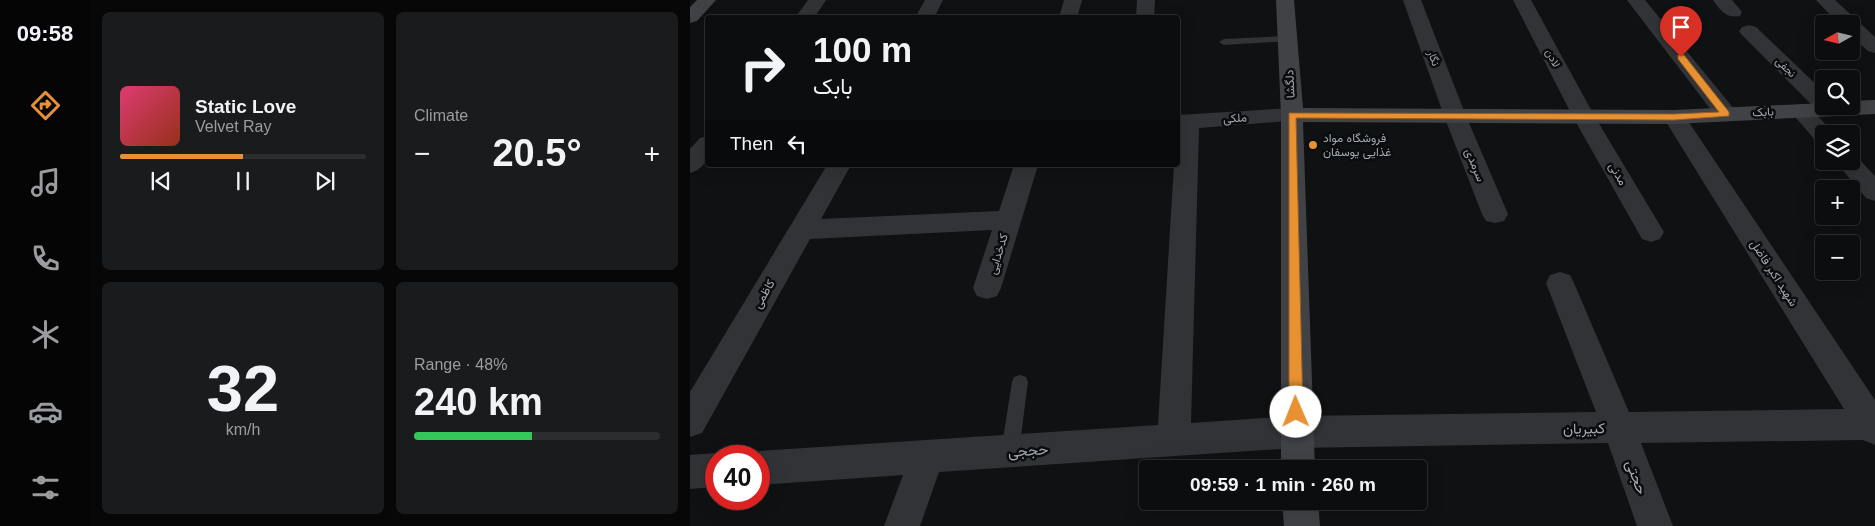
<!DOCTYPE html>
<meta charset="utf-8">
<style>
body{margin:0;font-family:Arial,Vazirmatn,sans-serif;background:#1a1b1c;color:#f1f3f6;height:100vh;display:flex;flex-direction:column;font-size:19px;white-space:nowrap}
*{box-sizing:border-box;margin:0}
p{font-size:16px;color:#9a9c9e}
.icon{flex:none;width:28px;height:28px;fill:none;stroke:currentColor;stroke-width:2;stroke-linecap:round;stroke-linejoin:round}
.map{position:relative;flex:1;overflow:hidden}
.side{display:flex;flex-direction:column;gap:12px;padding:12px;background:#070708;width:600px}
.side>*{flex:none}
.banner{position:absolute;left:15px;top:15px;width:475px;height:152px;border-radius:5px;box-shadow:0 5px 20px #0002,0 0 0 1px #2c2d2e;background:#0c0d0e;color:#f1f3f6;overflow:hidden}
.needle{width:32px;rotate:262deg}
.fabs{position:absolute;left:1125px;top:15px;display:grid;gap:10px}
.fabs a{display:grid;place-items:center;width:45px;height:45px;border-radius:5px;background:#0c0d0e;box-shadow:0 5px 20px #0002,0 0 0 1px #2c2d2e;font-size:25px}
.speed{position:absolute;left:15px;top:445px;display:flex;gap:10px;font-size:25px;font-weight:700;text-align:center}
.speed>*{display:grid;place-content:center;width:65px;height:65px;border-radius:50%;background:#0c0d0e;box-shadow:0 5px 20px #0002,0 0 0 1px #2c2d2e;line-height:1}
.speed .limit{border:8px solid #d22;background:#fff;color:#111}
.pin{position:absolute;display:grid;place-items:center;width:42px;height:42px;color:#fff;margin:-51px -21px;border-radius:50% 50% 50% 0;rotate:-45deg;box-shadow:0 0 5px #0007}
.pin .icon{rotate:45deg}
.me{position:absolute;width:55px;margin:-28px;rotate:359deg;stroke-linejoin:round;filter:drop-shadow(0 0 4px #0008)}
.turn{display:flex;align-items:center;gap:18px;height:105px;padding:0 25px;font-size:22px}
.turn .icon{width:65px;height:65px;stroke-width:2.5}
.turn b{display:block;font-size:35px;line-height:42px}
.then{display:flex;align-items:center;height:48px;padding:0 25px;background:#0003;gap:10px;font-size:19px}
.big{font-size:38px;font-weight:700;line-height:1.1}
.side .widget{flex:1;display:flex;flex-direction:column;justify-content:center;gap:8px;min-width:0;padding:0 18px;border-radius:8px;background:#1a1b1c}
.side .dial{align-items:center;gap:0}
.dial b{font-size:65px;line-height:1}
.song{display:flex;align-items:center;gap:15px}
.cover{width:60px;height:60px;border-radius:8px;background:linear-gradient(135deg,hsl(340 70% 55%),hsl(10 70% 35%))}
.played{height:5px;border-radius:2px;background:linear-gradient(90deg,#e89132 50%,#2c2d2e 50%)}
.keys{display:flex;justify-content:space-around;direction:ltr}
.heat{display:flex;justify-content:space-between;align-items:center;font-size:28px;direction:ltr}
.charge{height:8px;border-radius:4px;background:linear-gradient(90deg,#34c759 48%,#2c2d2e 0)}
.side .tiles{flex:1;display:grid;gap:12px;grid-template-columns:repeat(2,1fr)}
.trip{position:absolute;left:449px;top:460px;width:288px;height:50px;border-radius:5px;background:#0c0d0e;box-shadow:0 5px 20px #0002,0 0 0 1px #2c2d2e;font-weight:700;line-height:50px;text-align:center}
main{display:flex;flex:1;min-height:0}
.dock{display:flex;flex-direction:column;width:90px;justify-content:space-around;align-items:center;background:#050506;color:#9a9c9e}
.dock .icon{width:35px;height:35px}
.dock .on{color:#e89132}
.dock b{font-size:22px;color:#f1f3f6}
.map>svg:first-child{display:block}
</style>
<main>
<nav class="dock">
<b>09:58</b>
<svg class="icon on" aria-label="directions" viewBox="0 0 24 24"><path d="M12 3l9 9-9 9-9-9zM9 14v-3h6M13 9l2 2-2 2"/></svg>
<svg class="icon" aria-label="music" viewBox="0 0 24 24"><path d="M9 18V5l10-2v13"/><circle cx="6" cy="18" r="3"/><circle cx="16" cy="16" r="3"/></svg>
<svg class="icon" aria-label="phone" viewBox="0 0 24 24"><path d="M5 4h4l2 5-3 2q2 4 5 5l2-3 5 2v4C11 20 4 13 5 4z"/></svg>
<svg class="icon" aria-label="climate" viewBox="0 0 24 24"><path d="M12 3v18M4 7l16 10M4 17L20 7"/></svg>
<svg class="icon" aria-label="car" viewBox="0 0 24 24"><path d="M5 17H2v-5l4-1 3-4h7l3 4 3 1v5h-3M9 17h6M6 11h13"/><circle cx="7" cy="17" r="2"/><circle cx="17" cy="17" r="2"/></svg>
<svg class="icon" aria-label="filters" viewBox="0 0 24 24"><path d="M4 7h16M4 17h16"/><circle cx="9" cy="7" r="2"/><circle cx="15" cy="17" r="2"/></svg>
</nav>
<section class="side">
<div class="tiles">
<div class="widget">
<div class="song"><i class="cover"></i><div><b>Static Love</b><p>Velvet Ray</p></div></div>
<div class="played"></div>
<div class="keys"><svg class="icon" aria-label="previous" viewBox="0 0 24 24"><path d="M18 5L8 12l10 7zM5 5v14"/></svg><svg class="icon" aria-label="pause" viewBox="0 0 24 24"><path d="M8 5v14M16 5v14"/></svg><svg class="icon" aria-label="next" viewBox="0 0 24 24"><path d="M6 5l10 7-10 7zM19 5v14"/></svg></div>
</div>
<div class="widget"><p>Climate</p>
<div class="heat"><a>−</a><b class="big">20.5°</b><a>+</a></div>
</div>
<div class="widget dial"><b>32</b><p>km/h</p></div>
<div class="widget"><p>Range · 48%</p><b class="big">240 km</b><div class="charge"></div></div>
</div>
</section>
<div class="map">
<svg width="1185" height="526" viewBox="0 0 1185 526">
<rect width="100%" height="100%" fill="#101112"/>
<g fill="none" stroke-linecap="round" stroke-linejoin="round">
<g fill="#323336" fill-rule="evenodd">
<polygon points="597,36 602,39 600,41 534,45 529,42 534,39"/>
<polygon points="330,375 336,377 338,382 329,451 326,457 320,459 314,457 311,451 322,382 324,377"/>
</g>
<g fill="#323336" fill-rule="evenodd">
<polygon points="118,0 136,0 124,18 105,18"/>
<polygon points="235,0 253,0 244,18 225,18"/>
<polygon points="374,0 392,0 387,18 369,18"/>
<polygon points="447,0 465,0 464,18 446,18"/>
<polygon points="713,0 731,0 776,116 818,214 814,221 805,223 796,221 792,214 754,116"/>
<polygon points="823,0 841,0 905,117 974,232 970,239 961,242 952,239 883,117"/>
<polygon points="937,0 955,0 1044,109 1047,114 1044,119 1036,121 1028,119"/>
<path d="M1023,0H1042L1052,12L1050,16C1036,19 1030,10 1023,0Z"/>
<polygon points="1126,0 1145,0 1185,37 1185,53 1178,51 1161,36 1161,24 1149,24"/>
<polygon points="1059,25 1066,27 1134,92 1134,106 1143,106 1142,109 1134,111 1126,109 1052,35 1049,31 1052,27"/>
<polygon points="1111,104 1119,106 1144,134 1134,134 1134,143 1126,141 1100,111 1103,106"/>
<polygon points="602,108 610,110 613,115 610,120 509,128 501,423 606,416 906,412 856,283 860,275 870,272 880,275 884,283 939,412 1154,409 973,117 976,112 984,110 992,112 1185,400 1185,445 1173,440 951,443 983,526 947,526 918,443 606,448 249,472 230,526 194,526 213,475 69,485 69,456 57,456 69,451 468,425 484,165 488,165 488,115"/>
<path d="M18,136C18,153 20,167 0,173V149L10,138Z"/>
<polygon points="1161,154 1165,155 1185,176 1185,201 1176,198 1145,161 1161,161"/>
<polygon points="137,165 161,165 131,219 309,211 324,165 348,165 311,288 307,296 297,299 287,296 283,288 302,230 120,239 12,433 0,437 0,392"/>
<polygon points="26,453 34,456 26,456 26,487 0,489 0,455"/>
</g>
<g fill="#404246" fill-rule="evenodd">
<polygon points="7,0 26,0 7,21 0,23 0,7"/>
<polygon points="586,0 604,0 613,108 984,110 1134,103 1134,106 1161,106 1161,101 1185,100 1185,114 984,124 613,122 625,469 591,469 591,115"/>
<polygon points="592,501 628,501 630,526 594,526"/>
</g>
</g>
<polygon fill="#e89132" stroke="#975e20" points="988,55 994,55 1039,112 1039,116 984,120 606,118 613,412 611,417 606,419 601,417 599,412 599,113 984,114 1029,112 988,59"/>
<circle fill="#e89132" stroke="#0b0c0d" stroke-width="2" cx="623" cy="145" r="5"/>
<g text-anchor="middle" dominant-baseline="central" stroke-width="5" stroke-linejoin="round" paint-order="stroke">
<g font-size="11" fill="#a2a9b2" stroke="#0b0c0d">
<text transform="translate(744 58) rotate(70)">نگار</text>
<text transform="translate(863 58) rotate(62)">لادن</text>
<text transform="translate(1096 67) rotate(44)">نجفی</text>
</g>
<g font-size="12" fill="#a2a9b2" stroke="#0b0c0d">
<text transform="translate(600 84) rotate(-93)">دلگشا</text>
<text transform="translate(1073 112) rotate(-3)">بابک</text>
<text transform="translate(545 118) rotate(-3)">ملکی</text>
<text transform="translate(785 165) rotate(68)">سرمدی</text>
<text transform="translate(928 174) rotate(60)">مدنی</text>
<text transform="translate(308 254) rotate(-73)">کدخدایی</text>
<text transform="translate(1084 273) rotate(57)">شهید اکبر فاضل</text>
<text transform="translate(74 294) rotate(-60)">کاظمی</text>
</g>
<g font-size="12" fill="#a2a9b2" stroke="#0b0c0d" text-anchor="start">
<text x="633" y="138">فروشگاه مواد<tspan x="633" dy="14">غذایی یوسفان</tspan></text>
</g>
<g font-size="15" fill="#a2a9b2" stroke="#0b0c0d">
<text transform="translate(894 428) rotate(-1)">کبیریان</text>
<text transform="translate(338 450) rotate(-4)">حججی</text>
<text transform="translate(947 477) rotate(70)">حجتی</text>
</g>
</g>
</svg>
<div class="fabs">
<a><svg class="needle" viewBox="-14 -14 28 28"><path d="M0-13l5 13h-10z" fill="#e53935"/><path d="M0 13l5-13h-10z" fill="#9a9c9e"/></svg></a>
<a><svg class="icon" aria-label="search" viewBox="0 0 24 24"><circle cx="10" cy="10" r="6"/><path d="M15 15l6 6"/></svg></a>
<a><svg class="icon" aria-label="layers" viewBox="0 0 24 24"><path d="M12 4l9 5-9 5-9-5zM3 14l9 5 9-5"/></svg></a>
<a>+</a>
<a>−</a>
</div>
<div class="speed"><div class="limit">40</div></div>
<div class="pin" style="left:991px;top:57px;background:#d93025"><svg class="icon" aria-label="arrive" viewBox="0 0 24 24"><path d="M6 21V4h12l-3 4 3 4H6"/></svg></div>
<svg class="me" style="left:606px;top:412px" viewBox="-20 -20 40 40"><circle r="19" fill="#fff"/><path d="M0-13L10 11 0 6-10 11z" fill="#e89132"/></svg>
<div class="trip">09:59 · 1 min · 260 m</div>
<div class="banner">
<div class="turn"><svg class="icon" aria-label="right" viewBox="0 0 24 24"><path d="M7 20v-9h11M14 6l5 5-5 5"/></svg><div><b>100 m</b>بابک</div></div>
<div class="then">Then<svg class="icon" aria-label="left" viewBox="0 0 24 24"><path d="M17 20v-9H6M10 6l-5 5 5 5"/></svg></div>
</div>
</div>
</main>
